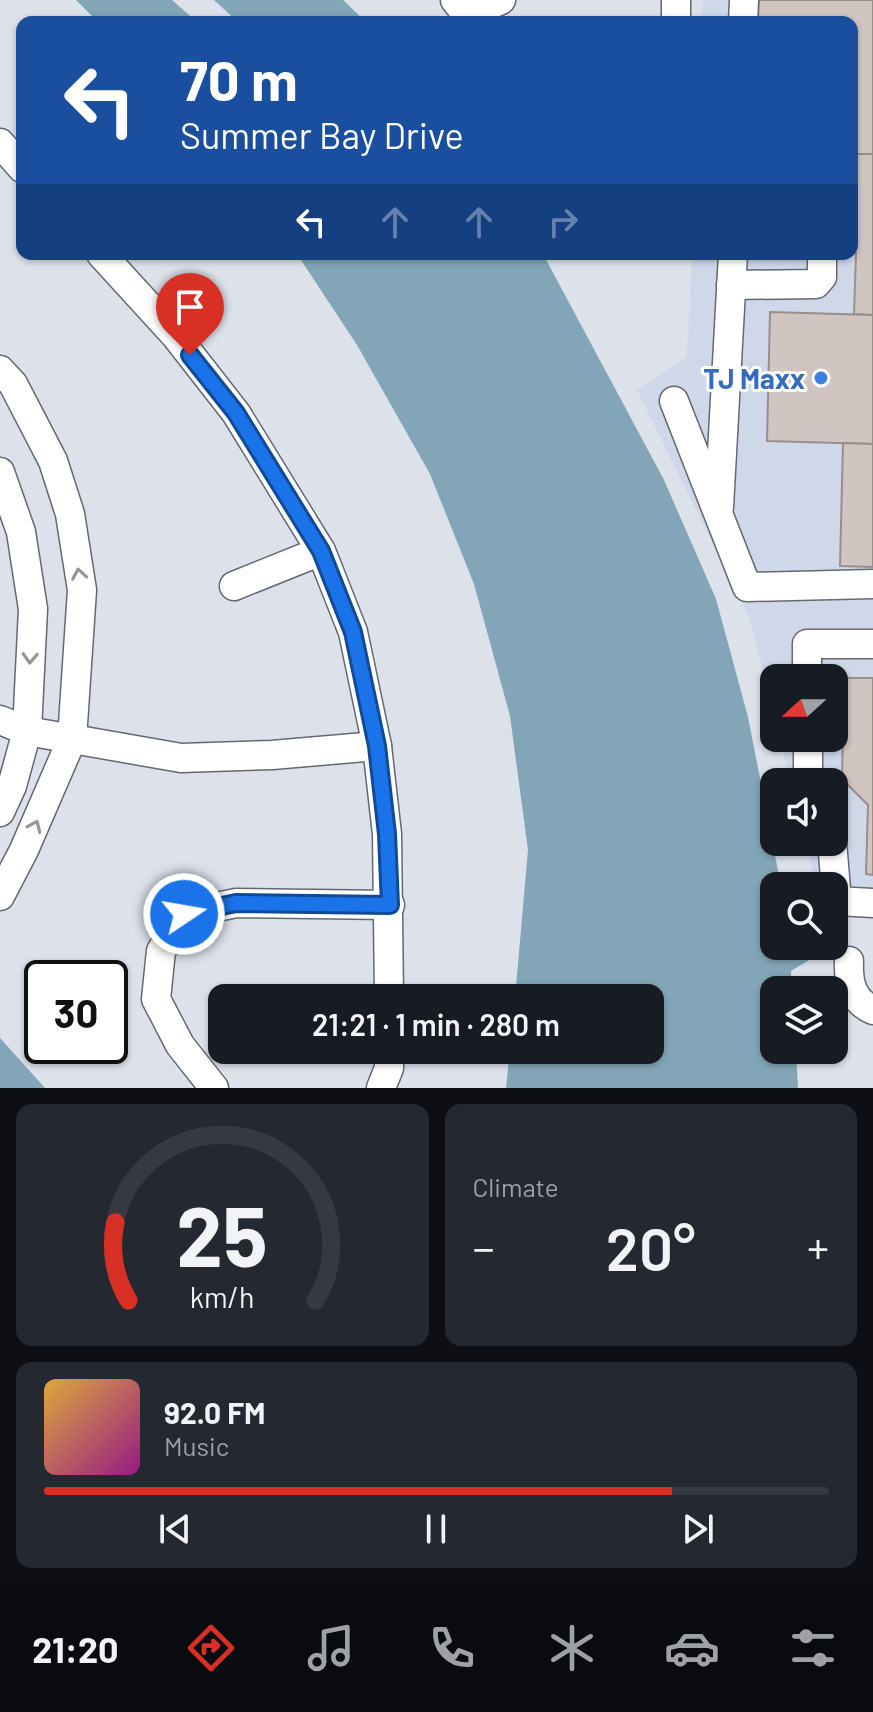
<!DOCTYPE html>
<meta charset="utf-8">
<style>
body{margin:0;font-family:Barlow,sans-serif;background:#242831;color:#f1f3f6;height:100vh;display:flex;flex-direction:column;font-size:30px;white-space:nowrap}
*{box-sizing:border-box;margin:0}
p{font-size:26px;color:#9ea1a6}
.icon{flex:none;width:44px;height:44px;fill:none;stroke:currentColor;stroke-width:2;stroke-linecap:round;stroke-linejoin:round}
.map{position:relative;height:1088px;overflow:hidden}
.sheet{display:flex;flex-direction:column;gap:16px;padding:16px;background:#0d0f14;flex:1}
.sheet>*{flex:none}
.hud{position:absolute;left:16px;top:16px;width:842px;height:244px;border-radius:16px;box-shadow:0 2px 6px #0004;background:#1a4fa0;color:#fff;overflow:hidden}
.needle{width:52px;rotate:249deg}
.fabs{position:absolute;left:760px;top:664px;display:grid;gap:16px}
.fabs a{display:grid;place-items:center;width:88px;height:88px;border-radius:16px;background:#171b24;box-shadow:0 2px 6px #0004;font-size:40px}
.speed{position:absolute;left:24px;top:960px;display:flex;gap:16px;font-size:40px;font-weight:700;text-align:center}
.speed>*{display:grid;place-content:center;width:104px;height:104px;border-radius:50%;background:#171b24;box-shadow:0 2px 6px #0004;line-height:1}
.speed .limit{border:4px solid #111;border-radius:12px;background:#fff;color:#111}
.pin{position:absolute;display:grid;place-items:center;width:68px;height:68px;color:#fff;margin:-82px -34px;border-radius:50% 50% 50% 0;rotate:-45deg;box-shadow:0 0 8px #0007}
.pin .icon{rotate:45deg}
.me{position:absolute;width:88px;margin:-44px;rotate:78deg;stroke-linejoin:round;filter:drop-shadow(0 0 6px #0008)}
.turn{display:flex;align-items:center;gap:28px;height:168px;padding:0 32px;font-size:36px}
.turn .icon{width:104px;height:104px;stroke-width:2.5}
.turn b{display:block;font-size:56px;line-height:68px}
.lanes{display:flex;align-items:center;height:76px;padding:0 32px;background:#0003;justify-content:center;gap:40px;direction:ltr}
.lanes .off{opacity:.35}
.big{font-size:60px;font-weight:600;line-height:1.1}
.sheet .tile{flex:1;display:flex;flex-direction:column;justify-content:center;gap:12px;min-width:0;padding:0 28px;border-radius:16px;background:#242831}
.sheet .dial{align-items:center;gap:0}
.dial svg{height:208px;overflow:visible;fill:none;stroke:#363941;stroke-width:7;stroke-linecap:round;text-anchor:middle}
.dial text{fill:#f1f3f6;stroke:none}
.song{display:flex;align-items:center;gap:24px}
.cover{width:96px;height:96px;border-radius:12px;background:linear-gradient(135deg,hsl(40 70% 55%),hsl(310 70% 35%))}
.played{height:8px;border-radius:4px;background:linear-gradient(90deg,#d93025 80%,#363941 80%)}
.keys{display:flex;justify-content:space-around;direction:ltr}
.heat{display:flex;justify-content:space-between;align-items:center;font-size:44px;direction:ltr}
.sheet .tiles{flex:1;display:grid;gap:16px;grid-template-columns:1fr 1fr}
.tile:last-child{grid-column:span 2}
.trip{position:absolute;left:208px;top:984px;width:456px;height:80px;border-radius:16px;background:#171b24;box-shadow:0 2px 6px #0004;font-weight:600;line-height:80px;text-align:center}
.menu{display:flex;height:128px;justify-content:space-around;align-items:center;background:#090b0e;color:#9ea1a6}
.menu .icon{width:56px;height:56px}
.menu .on{color:#d93025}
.menu b{font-size:36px;color:#f1f3f6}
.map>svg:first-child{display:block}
</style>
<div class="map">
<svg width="873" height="1088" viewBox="0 0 873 1088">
<rect width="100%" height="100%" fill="#dce1ea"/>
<polygon fill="#cfd8e8" points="703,0 873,0 873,915 834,886 816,886 805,842 834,842 834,782 790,782 780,738 834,738 834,678 774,678 774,715 750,619 637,390 687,357 692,254 852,254 852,22 702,22"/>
<g fill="#82a6b7">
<polygon points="76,0 172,0 197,22 98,22"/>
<polygon points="214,0 343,0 366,22 238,22"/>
<polygon points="297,254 543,254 664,480 716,599 748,717 781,886 774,886 774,946 820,946 819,954 791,971 792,990 774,990 774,1050 796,1050 798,1088 506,1088 510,1050 650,1050 650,998 515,998 528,850 510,716 474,584 430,474 357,345"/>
<polygon points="0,1038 45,1088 0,1088"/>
</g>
<g fill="#d1c5c2" stroke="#998e8b" stroke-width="2">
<polygon points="759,0 873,0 873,154 852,154 852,22 758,22"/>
<polygon points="852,154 873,154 873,315 854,314 856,253 852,253"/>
<polygon points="770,312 873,315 873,444 767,441"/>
<polygon points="843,443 873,444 873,567 840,566"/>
<polygon points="844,678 873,678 873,875 866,874 868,805 842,779"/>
</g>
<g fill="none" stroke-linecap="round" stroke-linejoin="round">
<defs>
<g id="minor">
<polyline points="455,0 467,15 501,0"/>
<polyline points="676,22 676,0"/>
<polyline points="743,22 744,0"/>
<polyline points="0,143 22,168"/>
<polyline points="101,254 175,335 236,413 321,551 353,632 377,746 387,834 389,998"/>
<polyline points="731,285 816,284 822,277 822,254"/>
<polyline points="0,370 13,384 53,461 70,514 82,590 72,739 24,850 0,896"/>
<polyline points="674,401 747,587 873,584"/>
<polyline points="0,472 21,532 33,609 27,731 12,786 0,812"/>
<polyline points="719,507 733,254"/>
<polyline points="234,586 321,551"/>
<polyline points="807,678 807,644 873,644"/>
<polyline points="0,720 27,731 181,758 272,755 377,746"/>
<polyline points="808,738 808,772 814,782"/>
<polyline points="832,842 837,901 873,903"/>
<path d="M849,961C848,982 852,1001 873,1010"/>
<polyline points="214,1088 180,1045 156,999 161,951 184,914 236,903 390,905"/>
<polyline points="381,1088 389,1068 389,1050"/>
</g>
</defs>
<use href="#minor" stroke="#646971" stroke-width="31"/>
<use href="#minor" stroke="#fff" stroke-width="28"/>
</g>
<defs><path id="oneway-chevron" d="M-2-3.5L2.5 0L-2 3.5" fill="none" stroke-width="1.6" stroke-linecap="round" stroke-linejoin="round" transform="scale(2)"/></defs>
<g stroke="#969698">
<use href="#oneway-chevron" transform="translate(79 574) rotate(-99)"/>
<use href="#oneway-chevron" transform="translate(30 658) rotate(93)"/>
<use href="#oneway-chevron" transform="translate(35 826) rotate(-66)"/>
</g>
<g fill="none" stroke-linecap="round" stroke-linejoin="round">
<defs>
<polyline id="route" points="184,914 236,903 390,905 387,834 377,746 353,632 321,551 236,413 190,355"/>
</defs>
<use href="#route" stroke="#114b97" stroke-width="20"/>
<use href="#route" stroke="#1a73e8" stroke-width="14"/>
</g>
<circle fill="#3f7fe0" stroke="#fff" stroke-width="3" cx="821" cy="378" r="8"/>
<g text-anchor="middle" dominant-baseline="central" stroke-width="6" stroke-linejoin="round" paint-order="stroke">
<g font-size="28" font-weight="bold" fill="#366cbe" stroke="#fff" text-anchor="end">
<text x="805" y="378">TJ Maxx</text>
</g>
</g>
</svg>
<div class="fabs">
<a><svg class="needle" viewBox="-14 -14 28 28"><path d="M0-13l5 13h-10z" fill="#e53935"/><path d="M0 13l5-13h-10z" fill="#9ea1a6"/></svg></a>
<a><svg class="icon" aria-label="sound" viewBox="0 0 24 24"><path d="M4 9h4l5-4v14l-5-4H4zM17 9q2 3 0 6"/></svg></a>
<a><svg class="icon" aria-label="search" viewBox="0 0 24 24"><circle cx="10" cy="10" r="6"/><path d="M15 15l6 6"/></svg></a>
<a><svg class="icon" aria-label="layers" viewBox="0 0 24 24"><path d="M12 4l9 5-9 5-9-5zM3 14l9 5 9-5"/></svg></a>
</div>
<div class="speed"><div class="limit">30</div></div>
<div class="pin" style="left:190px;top:355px;background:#d93025"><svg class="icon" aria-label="arrive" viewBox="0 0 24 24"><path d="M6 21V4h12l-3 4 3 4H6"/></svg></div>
<svg class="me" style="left:184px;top:914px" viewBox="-20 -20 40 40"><circle r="17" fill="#1a73e8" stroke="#fff" stroke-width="3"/><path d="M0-11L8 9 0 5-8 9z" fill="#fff"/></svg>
<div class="trip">21:21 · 1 min · 280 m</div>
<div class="hud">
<div class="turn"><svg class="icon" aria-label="left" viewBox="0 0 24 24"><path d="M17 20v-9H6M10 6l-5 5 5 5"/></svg><div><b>70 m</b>Summer Bay Drive</div></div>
<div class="lanes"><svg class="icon" aria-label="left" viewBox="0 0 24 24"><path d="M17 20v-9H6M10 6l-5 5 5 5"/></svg><svg class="icon off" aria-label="ahead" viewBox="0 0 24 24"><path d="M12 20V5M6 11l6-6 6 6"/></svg><svg class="icon off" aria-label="ahead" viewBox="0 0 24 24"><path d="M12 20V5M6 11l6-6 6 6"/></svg><svg class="icon off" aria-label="right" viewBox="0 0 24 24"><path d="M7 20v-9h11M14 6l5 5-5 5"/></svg></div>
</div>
</div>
<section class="sheet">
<div class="tiles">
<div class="tile dial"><svg viewBox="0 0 100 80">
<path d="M14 69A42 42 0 1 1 86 69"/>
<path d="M14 69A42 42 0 0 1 9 39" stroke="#d93025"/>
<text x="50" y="56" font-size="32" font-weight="700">25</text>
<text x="50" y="72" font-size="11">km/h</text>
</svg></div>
<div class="tile"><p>Climate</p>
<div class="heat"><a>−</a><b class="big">20°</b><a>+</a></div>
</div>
<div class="tile">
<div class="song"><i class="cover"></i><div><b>92.0 FM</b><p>Music</p></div></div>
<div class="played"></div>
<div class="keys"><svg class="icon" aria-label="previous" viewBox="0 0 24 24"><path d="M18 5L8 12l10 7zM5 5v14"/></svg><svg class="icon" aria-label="pause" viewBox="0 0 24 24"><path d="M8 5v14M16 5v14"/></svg><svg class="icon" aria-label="next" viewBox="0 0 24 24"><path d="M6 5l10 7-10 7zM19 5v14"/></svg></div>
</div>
</div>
</section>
<nav class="menu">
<b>21:20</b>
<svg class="icon on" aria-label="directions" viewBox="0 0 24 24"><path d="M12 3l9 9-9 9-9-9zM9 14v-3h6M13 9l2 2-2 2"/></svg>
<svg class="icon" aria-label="music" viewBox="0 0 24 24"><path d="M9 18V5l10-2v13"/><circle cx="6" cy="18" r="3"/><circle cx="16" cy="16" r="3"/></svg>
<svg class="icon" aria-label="phone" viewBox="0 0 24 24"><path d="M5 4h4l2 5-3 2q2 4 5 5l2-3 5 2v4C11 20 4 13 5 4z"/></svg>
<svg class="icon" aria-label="climate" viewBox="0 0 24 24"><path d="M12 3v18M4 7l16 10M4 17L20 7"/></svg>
<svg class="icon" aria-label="car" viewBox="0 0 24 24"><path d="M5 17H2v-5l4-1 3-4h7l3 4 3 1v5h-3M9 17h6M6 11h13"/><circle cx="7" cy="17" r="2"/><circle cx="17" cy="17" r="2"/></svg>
<svg class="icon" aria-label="filters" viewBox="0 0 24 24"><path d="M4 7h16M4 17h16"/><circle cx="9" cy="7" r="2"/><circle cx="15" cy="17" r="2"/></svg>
</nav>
